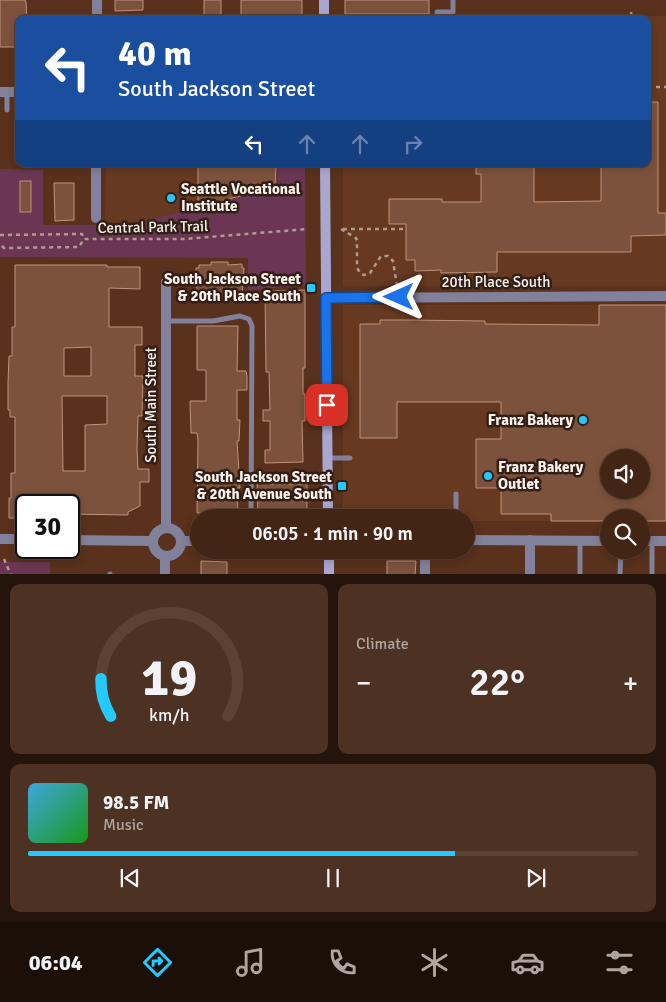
<!DOCTYPE html>
<meta charset="utf-8">
<style>
body{margin:0;font-family:Signika,sans-serif;background:#4d3122;color:#f1f3f6;height:100vh;display:flex;flex-direction:column;font-size:19px;white-space:nowrap}
*{box-sizing:border-box;margin:0}
p{font-size:16px;color:#afa5a0}
.icon{flex:none;width:28px;height:28px;fill:none;stroke:currentColor;stroke-width:2;stroke-linecap:round;stroke-linejoin:round}
.map{position:relative;height:574px;overflow:hidden}
.drawer{display:flex;flex-direction:column;gap:10px;padding:10px;background:#25140c;flex:1}
.drawer>*{flex:none}
.hud{position:absolute;left:15px;top:15px;width:636px;height:152px;border-radius:10px;box-shadow:0 2px 8px #0003,0 0 0 1px #5b4234;background:#1a4fa0;color:#fff;overflow:hidden}
.controls{position:absolute;left:600px;top:449px;display:grid;gap:10px}
.controls a{display:grid;place-items:center;width:50px;height:50px;border-radius:50%;background:#432515;box-shadow:0 2px 8px #0003,0 0 0 1px #5b4234;font-size:25px}
.speed{position:absolute;left:15px;top:494px;display:flex;gap:10px;font-size:25px;font-weight:700;text-align:center}
.speed>*{display:grid;place-content:center;width:65px;height:65px;border-radius:50%;background:#432515;box-shadow:0 2px 8px #0003,0 0 0 1px #5b4234;line-height:1}
.speed .limit{border:2px solid #111;border-radius:8px;background:#fff;color:#111}
.pin{position:absolute;display:grid;place-items:center;width:42px;height:42px;color:#fff;margin:-21px;border-radius:10px;box-shadow:0 2px 8px #0006}
.me{position:absolute;width:55px;margin:-28px;rotate:270deg;stroke-linejoin:round;filter:drop-shadow(0 0 4px #0008)}
.turn{display:flex;align-items:center;gap:18px;height:105px;padding:0 20px;font-size:22px}
.turn .icon{width:65px;height:65px;stroke-width:2.5}
.turn b{display:block;font-size:35px;line-height:42px}
.lanes{display:flex;align-items:center;height:48px;padding:0 20px;background:#0003;justify-content:center;gap:25px;direction:ltr}
.lanes .off{opacity:.35}
.big{font-size:38px;font-weight:600;line-height:1.1}
.drawer .card{flex:1;display:flex;flex-direction:column;justify-content:center;gap:8px;min-width:0;padding:0 18px;border-radius:10px;background:#4d3122}
.drawer .dial{align-items:center;gap:0}
.dial svg{height:130px;overflow:visible;fill:none;stroke:#5b4234;stroke-width:7;stroke-linecap:round;text-anchor:middle}
.dial text{fill:#f1f3f6;stroke:none}
.song{display:flex;align-items:center;gap:15px}
.cover{width:60px;height:60px;border-radius:8px;background:linear-gradient(135deg,hsl(200 70% 55%),hsl(120 70% 35%))}
.played{height:5px;border-radius:2px;background:linear-gradient(90deg,#26c9fe 70%,#5b4234 70%)}
.keys{display:flex;justify-content:space-around;direction:ltr}
.heat{display:flex;justify-content:space-between;align-items:center;font-size:28px;direction:ltr}
.drawer .tiles{flex:1;display:grid;gap:10px;grid-template-columns:1fr 1fr}
.card:last-child{grid-column:span 2}
.trip{position:absolute;left:190px;top:509px;width:285px;height:50px;border-radius:25px;background:#432515;box-shadow:0 2px 8px #0003,0 0 0 1px #5b4234;font-weight:600;line-height:50px;text-align:center}
.dock{display:flex;height:80px;justify-content:space-around;align-items:center;background:#1b0f08;color:#afa5a0}
.dock .icon{width:35px;height:35px}
.dock .selected{color:#26c9fe}
.dock b{font-size:22px;color:#f1f3f6}
.map>svg:first-child{display:block}
</style>
<div class="map">
<svg width="666" height="575" viewBox="0 0 666 575">
<rect width="100%" height="100%" fill="#59311c"/>
<g fill="#673921" fill-rule="evenodd">
<polygon points="432,16 666,16 666,286 343,286 343,164 648,164 648,19 432,19"/>
<polygon points="106,164 277,164 277,188 127,225 105,225"/>
<path d="M343,305H666V521L641,518H609V521H466V518H343ZM609,458H641V490H609Z"/>
</g>
<g fill="#6a3653">
<path d="M277,164H305L306,286C287,286 268,289 248,290V258L0,257V169L43,170V225H127L277,188Z"/>
<rect x="0" y="562" width="50" height="12"/>
</g>
<g fill="#7c523c" stroke="#c2927b" fill-rule="evenodd">
<polygon points="0,0 25,0 26,2 27,19 19,19 19,47 0,47"/>
<polygon points="115,0 143,0 143,10 115,11"/>
<rect x="204" y="0" width="17" height="19"/>
<rect x="241" y="0" width="61" height="19"/>
<rect x="345" y="0" width="84" height="14"/>
<polygon points="648,102 658,102 658,213 666,213 666,235 631,236 631,252 497,252 497,272 441,273 441,270 415,271 415,260 406,260 406,224 389,224 389,199 442,199 442,202 481,202 481,174 476,174 476,164 534,164 534,202 601,201 601,164 648,164"/>
<polygon points="198,164 276,164 275,187 198,207"/>
<rect x="20" y="181" width="11" height="31"/>
<polygon points="54,183 74,183 74,220 55,221"/>
<polygon points="211,262 228,262 228,265 242,264 242,268 244,268 242,296 197,296 196,268 199,268 199,265 211,265"/>
<path d="M15,265H107V267H140V289L109,288V327H142V345H135V376H143L142,416H138L137,449L138,469H149V482H140V506L128,512V515L69,514V505H26V518H9V498H11V473H15V417H10V410H8V383L9,356H12V327H15ZM91,347V376H64V348ZM62,396H107V424L85,425V471H63Z"/>
<polygon points="305,290 305,368 303,368 303,394 305,394 305,421 302,421 303,462 265,463 265,450 270,450 270,421 263,421 263,410 270,410 269,372 266,372 265,291"/>
<path d="M599,305H666V521H641V518H609V521H551V514H501V488H476V439H501V402H397V438H360V324H380V320H409L485,321V324L599,325ZM609,458H641V490H609Z"/>
<polygon points="197,326 238,326 237,371 246,371 247,376 247,390 237,390 237,420 240,420 239,441 237,441 240,488 237,488 238,511 216,511 216,513 197,513 198,440 197,433 191,433 190,401 206,401 206,370 197,370"/>
<polygon points="257,479 269,479 269,484 307,484 307,518 258,518"/>
<polygon points="201,561 227,562 227,575 201,575"/>
<polygon points="387,561 416,561 415,575 387,575"/>
</g>
<g fill="none" stroke-linecap="round" stroke-linejoin="round">
<g stroke="#b29a8e" stroke-width="2.5" stroke-dasharray="4 4" stroke-linecap="butt">
<polyline points="631,12 632,19"/>
<polyline points="648,87 666,87"/>
<polyline points="341,229 356,238 357,241 357,268 361,274 364,275 370,273 381,256 388,256 393,261 397,286"/>
<polyline points="343,229 406,229"/>
<polyline points="0,235 82,234 84,239 184,239 308,229"/>
<polyline points="2,246 4,248 79,247 84,239"/>
<polyline points="4,559 11,575"/>
</g>
<g stroke="#82819b" stroke-width="5">
<polyline points="437,12 453,12 453,0"/>
<polyline points="7,110 7,92"/>
<polyline points="96,165 125,165"/>
<polyline points="166,321 213,321 240,316 249,319 252,326 251,518"/>
<polyline points="327,458 350,458"/>
<polyline points="456,494 456,518"/>
<polyline points="580,541 580,575"/>
<polyline points="110,574 110,575"/>
<polyline points="620,575 621,550"/>
<polyline points="652,575 652,541"/>
</g>
<g stroke="#82819b" stroke-width="10">
<polyline points="97,19 97,0"/>
<polyline points="0,92 19,92"/>
<polyline points="96,218 96,164"/>
<polyline points="166,282 166,528"/>
<polyline points="326,298 666,296"/>
<circle cx="167" cy="542" r="14"/>
<polyline points="0,539 26,539"/>
<polyline points="69,540 153,541"/>
<polyline points="181,541 199,541"/>
<polyline points="425,550 425,575"/>
<polyline points="165,556 165,575"/>
<polyline points="530,575 530,540"/>
</g>
<g stroke="#82819b" stroke-width="10">
<polyline points="466,540 609,541"/>
<polyline points="641,541 666,541"/>
</g>
<g stroke="#a9a7d0" stroke-width="10">
<polyline points="324,0 324,19"/>
<polyline points="325,164 328,518"/>
<polyline points="329,550 329,575"/>
</g>
</g>
<g fill="none" stroke-linecap="round" stroke-linejoin="round">
<defs>
<polyline id="route" points="327,405 326,298 399,297"/>
</defs>
<use href="#route" stroke="#114b97" stroke-width="12"/>
<use href="#route" stroke="#1a73e8" stroke-width="9"/>
</g>
<g fill="#26c9fe" stroke="#311f16" stroke-width="2">
<circle cx="171" cy="198" r="5"/>
<rect x="306" y="283" width="10" height="10" rx="2.5"/>
<circle cx="583" cy="420" r="5"/>
<circle cx="488" cy="476" r="5"/>
<rect x="337" y="481" width="10" height="10" rx="2.5"/>
</g>
<g text-anchor="middle" dominant-baseline="central" stroke-width="5" stroke-linejoin="round" paint-order="stroke">
<g font-size="15" font-weight="bold" fill="#fcf1ec" stroke="#311f16" text-anchor="end">
<text x="181" y="189" text-anchor="start">Seattle Vocational<tspan x="181" dy="17">Institute</tspan></text>
<text x="301" y="279">South Jackson Street<tspan x="301" dy="17">&amp; 20th Place South</tspan></text>
<text x="573" y="420">Franz Bakery</text>
<text x="498" y="467" text-anchor="start">Franz Bakery<tspan x="498" dy="17">Outlet</tspan></text>
<text x="332" y="477">South Jackson Street<tspan x="332" dy="17">&amp; 20th Avenue South</tspan></text>
</g>
<g font-size="15" fill="#fcf1ec" stroke="#311f16">
<text transform="translate(153 227) rotate(-1)">Central Park Trail</text>
<text x="496" y="282">20th Place South</text>
<text transform="translate(151 405) rotate(-90)">South Main Street</text>
</g>
</g>
</svg>
<div class="controls">
<a><svg class="icon" aria-label="sound" viewBox="0 0 24 24"><path d="M4 9h4l5-4v14l-5-4H4zM17 9q2 3 0 6"/></svg></a>
<a><svg class="icon" aria-label="search" viewBox="0 0 24 24"><circle cx="10" cy="10" r="6"/><path d="M15 15l6 6"/></svg></a>
</div>
<div class="speed"><div class="limit">30</div></div>
<div class="pin" style="left:327px;top:405px;background:#d93025"><svg class="icon" aria-label="arrive" viewBox="0 0 24 24"><path d="M6 21V4h12l-3 4 3 4H6"/></svg></div>
<svg class="me" style="left:399px;top:297px" viewBox="-20 -20 40 40"><path d="M0-17L14 15 0 8-14 15z" fill="#1a73e8" stroke="#fff" stroke-width="4"/></svg>
<div class="trip">06:05 · 1 min · 90 m</div>
<div class="hud">
<div class="turn"><svg class="icon" aria-label="left" viewBox="0 0 24 24"><path d="M17 20v-9H6M10 6l-5 5 5 5"/></svg><div><b>40 m</b>South Jackson Street</div></div>
<div class="lanes"><svg class="icon" aria-label="left" viewBox="0 0 24 24"><path d="M17 20v-9H6M10 6l-5 5 5 5"/></svg><svg class="icon off" aria-label="ahead" viewBox="0 0 24 24"><path d="M12 20V5M6 11l6-6 6 6"/></svg><svg class="icon off" aria-label="ahead" viewBox="0 0 24 24"><path d="M12 20V5M6 11l6-6 6 6"/></svg><svg class="icon off" aria-label="right" viewBox="0 0 24 24"><path d="M7 20v-9h11M14 6l5 5-5 5"/></svg></div>
</div>
</div>
<section class="drawer">
<div class="tiles">
<div class="card dial"><svg viewBox="0 0 100 80">
<path d="M14 69A42 42 0 1 1 86 69"/>
<path d="M14 69A42 42 0 0 1 8 46" stroke="#26c9fe"/>
<text x="50" y="56" font-size="32" font-weight="700">19</text>
<text x="50" y="72" font-size="11">km/h</text>
</svg></div>
<div class="card"><p>Climate</p>
<div class="heat"><a>−</a><b class="big">22°</b><a>+</a></div>
</div>
<div class="card">
<div class="song"><i class="cover"></i><div><b>98.5 FM</b><p>Music</p></div></div>
<div class="played"></div>
<div class="keys"><svg class="icon" aria-label="previous" viewBox="0 0 24 24"><path d="M18 5L8 12l10 7zM5 5v14"/></svg><svg class="icon" aria-label="pause" viewBox="0 0 24 24"><path d="M8 5v14M16 5v14"/></svg><svg class="icon" aria-label="next" viewBox="0 0 24 24"><path d="M6 5l10 7-10 7zM19 5v14"/></svg></div>
</div>
</div>
</section>
<nav class="dock">
<b>06:04</b>
<svg class="icon selected" aria-label="directions" viewBox="0 0 24 24"><path d="M12 3l9 9-9 9-9-9zM9 14v-3h6M13 9l2 2-2 2"/></svg>
<svg class="icon" aria-label="music" viewBox="0 0 24 24"><path d="M9 18V5l10-2v13"/><circle cx="6" cy="18" r="3"/><circle cx="16" cy="16" r="3"/></svg>
<svg class="icon" aria-label="phone" viewBox="0 0 24 24"><path d="M5 4h4l2 5-3 2q2 4 5 5l2-3 5 2v4C11 20 4 13 5 4z"/></svg>
<svg class="icon" aria-label="climate" viewBox="0 0 24 24"><path d="M12 3v18M4 7l16 10M4 17L20 7"/></svg>
<svg class="icon" aria-label="car" viewBox="0 0 24 24"><path d="M5 17H2v-5l4-1 3-4h7l3 4 3 1v5h-3M9 17h6M6 11h13"/><circle cx="7" cy="17" r="2"/><circle cx="17" cy="17" r="2"/></svg>
<svg class="icon" aria-label="filters" viewBox="0 0 24 24"><path d="M4 7h16M4 17h16"/><circle cx="9" cy="7" r="2"/><circle cx="15" cy="17" r="2"/></svg>
</nav>
